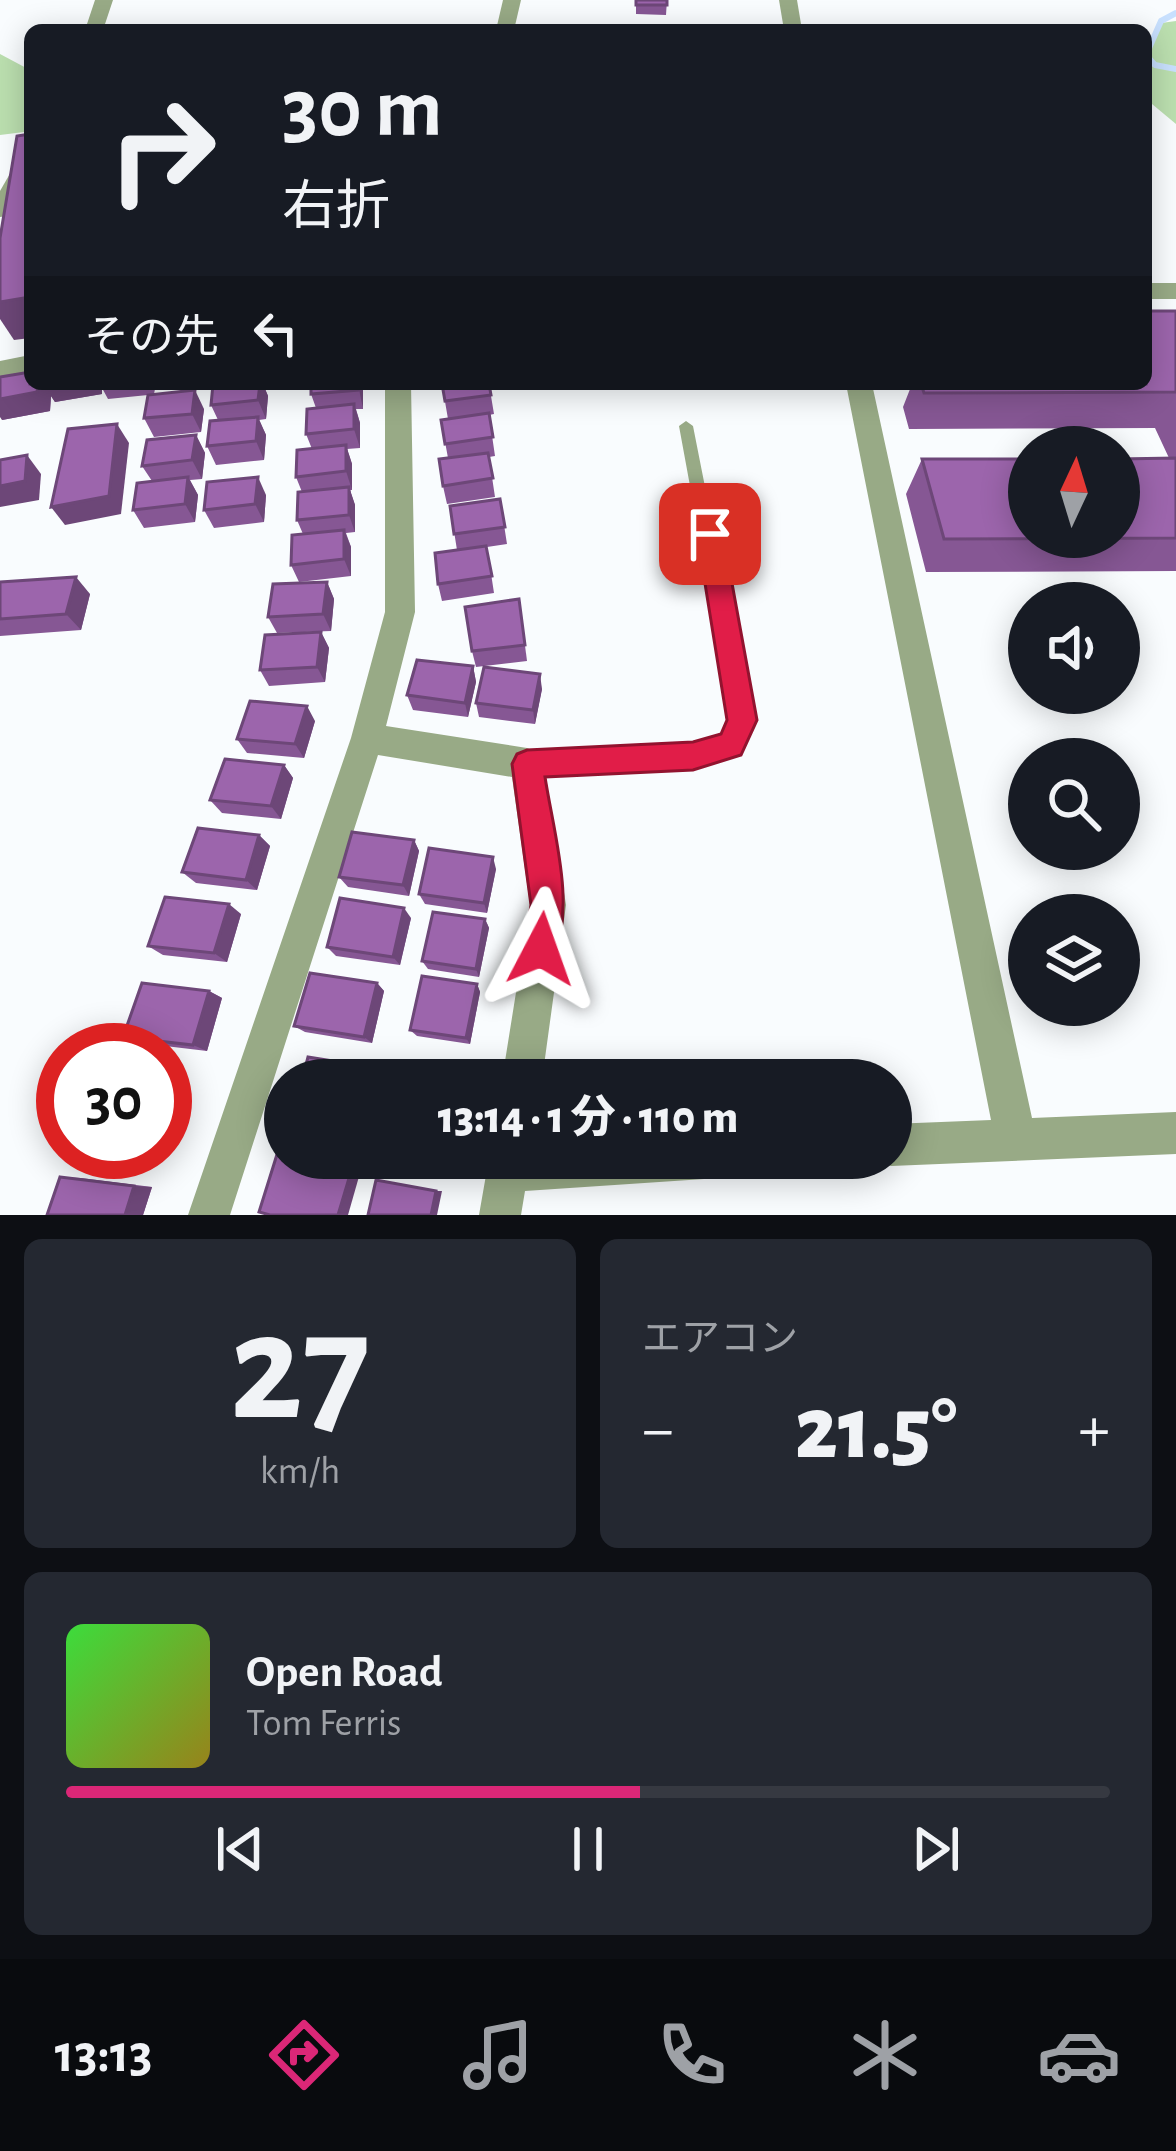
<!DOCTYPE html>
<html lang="ja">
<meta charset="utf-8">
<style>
body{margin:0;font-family:"Alegreya Sans","Noto Sans JP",sans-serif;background:#242831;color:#f1f3f6;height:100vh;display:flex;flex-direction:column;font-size:45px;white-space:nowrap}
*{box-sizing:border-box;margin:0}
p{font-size:39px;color:#9ea1a6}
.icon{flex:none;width:66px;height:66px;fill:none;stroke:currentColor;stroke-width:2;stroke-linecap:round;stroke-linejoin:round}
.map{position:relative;height:1215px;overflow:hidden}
.drawer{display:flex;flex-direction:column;gap:24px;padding:24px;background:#0d0f14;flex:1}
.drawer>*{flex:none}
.hud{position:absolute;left:24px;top:24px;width:1128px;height:366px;border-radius:18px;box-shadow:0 6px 30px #0003;background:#171b24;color:#f1f3f6;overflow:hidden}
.needle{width:78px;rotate:4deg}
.fabs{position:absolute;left:1008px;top:426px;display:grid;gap:24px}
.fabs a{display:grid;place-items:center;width:132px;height:132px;border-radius:50%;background:#171b24;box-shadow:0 6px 30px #0003;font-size:60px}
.speed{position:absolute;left:36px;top:1023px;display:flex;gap:24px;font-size:60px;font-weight:700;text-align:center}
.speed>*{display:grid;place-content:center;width:156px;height:156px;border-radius:50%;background:#171b24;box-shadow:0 6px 30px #0003;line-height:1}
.speed .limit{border:18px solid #d22;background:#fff;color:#111}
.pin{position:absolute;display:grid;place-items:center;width:102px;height:102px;color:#fff;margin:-51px;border-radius:24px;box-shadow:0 6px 18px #0006}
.me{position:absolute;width:132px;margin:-66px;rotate:4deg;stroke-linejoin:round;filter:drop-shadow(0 0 9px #0008)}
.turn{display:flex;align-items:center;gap:42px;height:252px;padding:0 60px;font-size:54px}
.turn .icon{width:156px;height:156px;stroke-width:2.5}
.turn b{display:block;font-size:84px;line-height:102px}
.then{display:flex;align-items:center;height:114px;padding:0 60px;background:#0003;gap:24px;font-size:45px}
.big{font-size:90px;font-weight:800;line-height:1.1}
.drawer .tile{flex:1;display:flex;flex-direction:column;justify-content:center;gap:18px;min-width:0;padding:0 42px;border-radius:18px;background:#242831}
.drawer .dial{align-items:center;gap:0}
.dial b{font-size:156px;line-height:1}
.song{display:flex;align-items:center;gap:36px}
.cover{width:144px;height:144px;border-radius:18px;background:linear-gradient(135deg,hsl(120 70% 55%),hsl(50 70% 35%))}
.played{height:12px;border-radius:6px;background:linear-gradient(90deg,#db2777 55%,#363941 55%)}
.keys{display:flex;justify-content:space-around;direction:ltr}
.heat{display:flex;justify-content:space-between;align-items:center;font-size:66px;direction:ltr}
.drawer .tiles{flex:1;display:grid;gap:24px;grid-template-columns:1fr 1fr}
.tile:last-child{grid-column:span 2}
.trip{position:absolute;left:264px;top:1059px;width:648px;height:120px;border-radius:60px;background:#171b24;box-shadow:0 6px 30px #0003;font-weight:800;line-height:120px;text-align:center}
.tabs{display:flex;height:192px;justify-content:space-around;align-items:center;background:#090b0e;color:#9ea1a6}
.tabs .icon{width:84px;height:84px}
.tabs .current{color:#db2777}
.tabs b{font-size:54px;color:#f1f3f6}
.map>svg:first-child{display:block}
</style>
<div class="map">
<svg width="1176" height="1215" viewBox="0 0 1176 1215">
<rect width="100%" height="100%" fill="#f9fcfe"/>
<g fill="#bbdfaf">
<polygon points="1176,21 1176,124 1146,99 1146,46 1161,23"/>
<polygon points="0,54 30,70 30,122 24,132 0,135"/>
</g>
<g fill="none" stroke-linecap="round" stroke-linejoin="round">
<polyline stroke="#c8e0fe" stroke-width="6" points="1176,13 1161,21 1146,55 1155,65 1176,69"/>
<polygon fill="#98aa86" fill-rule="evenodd" points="686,421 693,426 751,720 737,752 693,764 527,773 521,770 518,764 521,758 527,755 693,748 725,739 733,720 679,426"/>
<g fill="#98aa86" fill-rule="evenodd">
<polygon points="95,0 113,0 103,30 85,30"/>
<polygon points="503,0 521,0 514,30 496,30"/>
<polygon points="779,0 797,0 802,30 784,30"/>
<polygon points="30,149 30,174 8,216 0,217 0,191 23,151"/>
<rect x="1146" y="283" width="30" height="16"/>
<polygon points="30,355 30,373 0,379 0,361"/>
<polygon points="385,384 411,384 415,612 386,726 527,748 539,753 544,764 566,905 542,1080 502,1080 530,905 512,777 378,755 230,1215 188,1215 351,738 385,612"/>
<polygon points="846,384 872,384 1032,1118 1176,1112 1176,1154 891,1166 876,1160 891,1158 891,1124 991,1120"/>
<polygon points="489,1158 725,1158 719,1173 704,1179 525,1191 521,1215 479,1215"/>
</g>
</g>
<g fill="#865794">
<polygon points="636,0 667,0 666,15 636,14"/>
<polygon points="1176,311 1176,571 926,572 906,494 922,459 1169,458 1155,428 909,429 903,407 912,384 1146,384"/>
<polygon points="30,384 156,384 154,394 204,409 201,432 154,437 144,418 148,395 108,399 102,388 102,394 55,402 51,396 50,411 2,420"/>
<polygon points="213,384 263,384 268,396 266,419 259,420 266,435 264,460 216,465 207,446 218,420 211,405"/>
<polygon points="362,384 363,409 356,409 360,423 360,448 347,449 352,464 352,490 350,490 355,505 355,532 346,533 351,547 351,576 299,582 291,565 303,534 297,520 302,492 296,477 312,449 306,434 316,408 311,394"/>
<polygon points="442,384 489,384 494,414 489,415 495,456 489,457 495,497 447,504 443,486 448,458 441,420 448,419"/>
<polygon points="196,435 205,453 202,479 190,480 198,495 195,522 144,528 133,510 152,481 142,466"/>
<polygon points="266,495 264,522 214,528 204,510"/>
<polygon points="500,499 507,544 487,547 494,593 442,601 438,584 457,550 450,506"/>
<polygon points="0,582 90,594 81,630 0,636"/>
<polygon points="327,582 334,599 331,631 277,633 268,617"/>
<polygon points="519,599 527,661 476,667 472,651"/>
<polygon points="321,632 329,648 325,682 269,686 260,670"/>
<polygon points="473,666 476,682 468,717 413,710 407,695"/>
<polygon points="542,689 535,724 479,717 476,703"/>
<polygon points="315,721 304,758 247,753 237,739"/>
<polygon points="284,765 293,778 281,819 222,813 210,800"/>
<polygon points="259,835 270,846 257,890 196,883 182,872"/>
<polygon points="414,840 419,851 409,896 348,887 339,877"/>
<polygon points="496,869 487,913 425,904 419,894"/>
<polygon points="241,914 227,962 163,955 148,946"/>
<polygon points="411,918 400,965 336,956 327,947"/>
<polygon points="485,919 489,928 479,977 428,969 422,961"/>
<polygon points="377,983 384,991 372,1043 305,1032 294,1026"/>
<polygon points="477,984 480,992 470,1044 417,1036 410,1030"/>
<polygon points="209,991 222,998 207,1051 140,1043 123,1037"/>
<polygon points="60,1177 81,1178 152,1187 143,1215 47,1215"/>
</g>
<g fill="#6d4778">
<polygon points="30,297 30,338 14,340 0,319 0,302"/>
<polygon points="38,384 100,384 102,388 102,394 55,402 51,396 50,411 2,420 0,417 0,399"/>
<polygon points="260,384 263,384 268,396 266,419 258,400"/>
<polygon points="358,384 362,384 363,386 363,409"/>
<polygon points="195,390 204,409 201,432 192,414"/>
<polygon points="354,404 360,423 360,448 354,429"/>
<polygon points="258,417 266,435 264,460 256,441"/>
<polygon points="117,424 129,443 121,514 65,525 51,507"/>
<polygon points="196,435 205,453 202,479 192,460"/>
<polygon points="346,445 352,464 352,490 346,471"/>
<polygon points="27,455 41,474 39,500 0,507 0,486"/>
<polygon points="188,477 198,495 195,522 185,504"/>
<polygon points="258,477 266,495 264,522 255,504"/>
<polygon points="349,487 355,505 355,532 349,515"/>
<polygon points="344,530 351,547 351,576 344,559"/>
<polygon points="76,577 90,594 81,630 66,614"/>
<polygon points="327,582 334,599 331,631 323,614"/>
<polygon points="321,632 329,648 325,682 317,667"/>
<polygon points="473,666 476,682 468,717 465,703"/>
<polygon points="540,674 542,689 535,724 533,710"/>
<polygon points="307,706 315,721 304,758 295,744"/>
<polygon points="284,765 293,778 281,819 271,806"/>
<polygon points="259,835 270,846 257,890 246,880"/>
<polygon points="414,840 419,851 409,896 403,885"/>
<polygon points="493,857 496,869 487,913 484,903"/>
<polygon points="229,904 241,914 227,962 214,953"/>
<polygon points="404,908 411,918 400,965 393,957"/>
<polygon points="485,919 489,928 479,977 476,969"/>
<polygon points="377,983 384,991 372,1043 364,1037"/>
<polygon points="477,984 480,992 470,1044 466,1038"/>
<polygon points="209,991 222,998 207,1051 193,1045"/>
<polygon points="364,1066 372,1071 370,1080 361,1080"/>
<polygon points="174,1085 189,1089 172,1148 165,1147 165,1114"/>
<polygon points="353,1165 362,1166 348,1215 338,1215"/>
<polygon points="134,1186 152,1187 143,1215 125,1215"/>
<polygon points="436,1191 442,1191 437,1215 431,1215"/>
</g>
<g fill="#9c65ac" stroke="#6d4778" stroke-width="3">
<rect x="636" y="0" width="31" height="5"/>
<polygon points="30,134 30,297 0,302 0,238 17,136"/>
<polygon points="1146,311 1176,311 1176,392 924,393 921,384 1146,384"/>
<polygon points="30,372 30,384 38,384 37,392 0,399 0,377"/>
<polygon points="213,384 260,384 258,400 211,405"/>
<polygon points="311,384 358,384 358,390 311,394"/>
<polygon points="442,384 489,384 491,395 445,401"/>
<polygon points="195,390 192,414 144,418 148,395"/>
<polygon points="354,404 354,429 306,434 307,409"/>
<polygon points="489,413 493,437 445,444 441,420"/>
<polygon points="258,417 256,441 207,446 210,421"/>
<polygon points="117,424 109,496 51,507 68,429"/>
<polygon points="196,435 192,460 142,466 147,440"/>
<polygon points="346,445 346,471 296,477 297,450"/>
<polygon points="488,453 493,478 443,486 439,459"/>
<polygon points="27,455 25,481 0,486 0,460"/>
<polygon points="1176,458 1176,538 944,539 922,459 1029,459 1029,537 1119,537 1119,459"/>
<polygon points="188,477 185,504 133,510 137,483"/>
<polygon points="258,477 255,504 204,510 207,482"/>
<polygon points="349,487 349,515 297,520 298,492"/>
<polygon points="500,499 505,527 454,534 450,506"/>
<polygon points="344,530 344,559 291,565 292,535"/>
<polygon points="486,546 492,576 438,584 435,553"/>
<polygon points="76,577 66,614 0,619 0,582"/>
<polygon points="327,582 323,614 268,617 273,584"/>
<polygon points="519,599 525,645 472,651 465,607"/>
<polygon points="321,632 317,667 260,670 265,635"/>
<polygon points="417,660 473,666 465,703 407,695"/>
<polygon points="484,667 540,674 533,710 476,703"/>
<polygon points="250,701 307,706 295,744 237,739"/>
<polygon points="225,759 284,765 271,806 210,800"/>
<polygon points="198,828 259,835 246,880 182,872"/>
<polygon points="352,832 414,840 403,885 339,877"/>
<polygon points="429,848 493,857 484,903 419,894"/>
<polygon points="165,897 229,904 214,953 148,946"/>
<polygon points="340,898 404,908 393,957 327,947"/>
<polygon points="433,912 485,919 476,969 422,961"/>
<polygon points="310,973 377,983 364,1037 294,1026"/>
<polygon points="422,976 477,984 466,1038 410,1030"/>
<polygon points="142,983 209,991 193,1045 123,1037"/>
<polygon points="308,1057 364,1066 361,1080 302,1080"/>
<polygon points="394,1061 450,1071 448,1080 389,1080"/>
<polygon points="165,1084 174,1085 165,1114"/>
<polygon points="279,1148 285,1150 285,1158 323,1158 353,1165 338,1215 270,1215 259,1212"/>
<polygon points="60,1177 134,1186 125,1215 47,1215"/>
<polygon points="376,1180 436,1191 431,1215 368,1215"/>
</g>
<path fill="#e11d48" stroke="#92132f" stroke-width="3" d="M710,524L723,534L757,720L741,755L693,770L545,777C554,835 576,904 553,961L541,966L529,961L524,949L531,905L512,764L517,754L527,750L693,742L721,734L727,720L697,534Z"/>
</svg>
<div class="fabs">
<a><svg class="needle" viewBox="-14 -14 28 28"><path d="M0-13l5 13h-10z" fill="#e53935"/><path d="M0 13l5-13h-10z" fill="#9ea1a6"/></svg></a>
<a><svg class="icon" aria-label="sound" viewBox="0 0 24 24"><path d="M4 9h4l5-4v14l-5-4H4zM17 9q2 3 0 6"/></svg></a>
<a><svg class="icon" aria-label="search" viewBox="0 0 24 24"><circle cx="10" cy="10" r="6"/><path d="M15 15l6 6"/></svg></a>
<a><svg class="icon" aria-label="layers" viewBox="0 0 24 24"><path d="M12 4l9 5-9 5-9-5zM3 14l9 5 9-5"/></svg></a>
</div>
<div class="speed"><div class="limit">30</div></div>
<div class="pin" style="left:710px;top:534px;background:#d93025"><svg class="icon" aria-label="arrive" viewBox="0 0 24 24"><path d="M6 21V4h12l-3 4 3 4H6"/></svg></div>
<svg class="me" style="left:541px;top:949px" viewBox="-20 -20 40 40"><path d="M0-17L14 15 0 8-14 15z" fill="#e11d48" stroke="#fff" stroke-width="4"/></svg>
<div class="trip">13:14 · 1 分 · 110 m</div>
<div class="hud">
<div class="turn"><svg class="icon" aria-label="right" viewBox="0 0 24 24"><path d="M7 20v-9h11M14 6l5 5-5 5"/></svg><div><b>30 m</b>右折</div></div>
<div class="then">その先<svg class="icon" aria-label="left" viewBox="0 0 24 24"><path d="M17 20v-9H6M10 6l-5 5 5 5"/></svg></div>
</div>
</div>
<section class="drawer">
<div class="tiles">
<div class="tile dial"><b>27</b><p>km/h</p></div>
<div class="tile"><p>エアコン</p>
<div class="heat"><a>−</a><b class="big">21.5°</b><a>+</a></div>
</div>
<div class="tile">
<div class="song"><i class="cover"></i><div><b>Open Road</b><p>Tom Ferris</p></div></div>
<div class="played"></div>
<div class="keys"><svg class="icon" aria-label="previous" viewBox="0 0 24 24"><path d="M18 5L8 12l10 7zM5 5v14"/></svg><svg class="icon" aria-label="pause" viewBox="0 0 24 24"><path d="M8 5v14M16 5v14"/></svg><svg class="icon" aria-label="next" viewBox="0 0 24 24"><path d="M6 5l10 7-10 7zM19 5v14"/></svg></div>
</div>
</div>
</section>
<nav class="tabs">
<b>13:13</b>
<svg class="icon current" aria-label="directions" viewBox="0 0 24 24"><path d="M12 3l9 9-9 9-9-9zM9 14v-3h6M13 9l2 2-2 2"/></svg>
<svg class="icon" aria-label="music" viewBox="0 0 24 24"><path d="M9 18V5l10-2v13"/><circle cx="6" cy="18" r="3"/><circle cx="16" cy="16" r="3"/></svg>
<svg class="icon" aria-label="phone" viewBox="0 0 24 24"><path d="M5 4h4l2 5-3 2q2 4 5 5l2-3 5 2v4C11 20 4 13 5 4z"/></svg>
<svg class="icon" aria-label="climate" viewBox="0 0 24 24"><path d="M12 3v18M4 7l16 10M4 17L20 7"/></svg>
<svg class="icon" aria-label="car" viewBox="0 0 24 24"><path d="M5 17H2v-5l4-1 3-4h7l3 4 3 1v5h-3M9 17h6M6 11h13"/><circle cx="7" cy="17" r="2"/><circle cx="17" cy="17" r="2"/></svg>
</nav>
